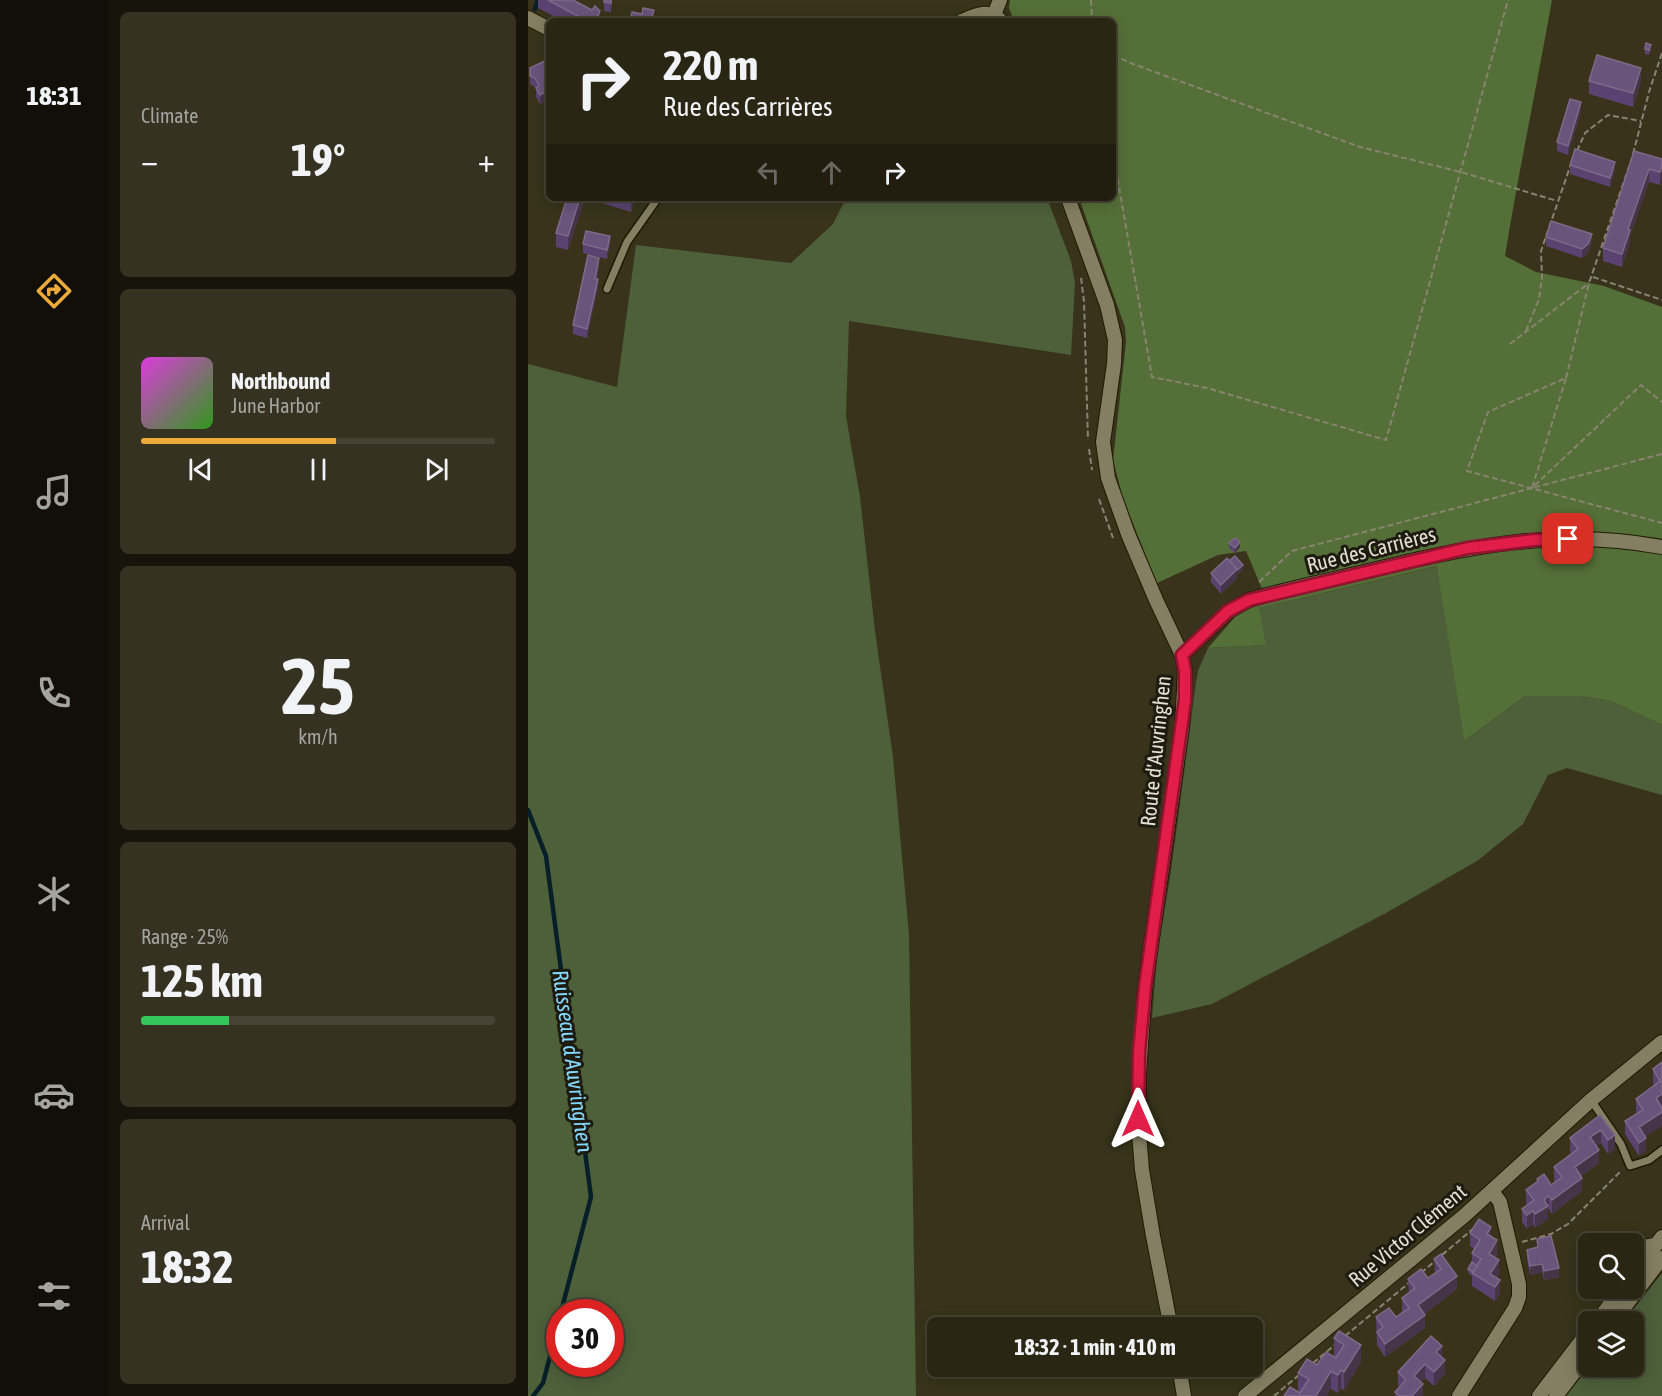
<!DOCTYPE html>
<meta charset="utf-8">
<style>
body{margin:0;font-family:"Asap Condensed",sans-serif;background:#363222;color:#f1f3f6;height:100vh;display:flex;flex-direction:column;font-size:22px;white-space:nowrap}
*{box-sizing:border-box;margin:0}
p{font-size:20px;color:#a5a5a0}
.icon{flex:none;width:33px;height:33px;fill:none;stroke:currentColor;stroke-width:2;stroke-linecap:round;stroke-linejoin:round}
.map{position:relative;flex:1;overflow:hidden}
.panel{display:flex;flex-direction:column;gap:12px;padding:12px;background:#17150b;width:420px}
.panel>*{flex:none}
.top-card{position:absolute;left:18px;top:18px;width:570px;height:183px;border-radius:9px;box-shadow:0 3px 15px #0003,0 0 0 2px #464334;background:#2a2614;color:#f1f3f6;overflow:hidden}
.fabs{position:absolute;left:1050px;top:1233px;display:grid;gap:12px}
.fabs a{display:grid;place-items:center;width:66px;height:66px;border-radius:9px;background:#2a2614;box-shadow:0 3px 15px #0003,0 0 0 2px #464334;font-size:30px}
.speed{position:absolute;left:18px;top:1299px;display:flex;gap:12px;font-size:30px;font-weight:700;text-align:center}
.speed>*{display:grid;place-content:center;width:78px;height:78px;border-radius:50%;background:#2a2614;box-shadow:0 3px 15px #0003,0 0 0 2px #464334;line-height:1}
.speed .limit{border:9px solid #d22;background:#fff;color:#111}
.pin{position:absolute;display:grid;place-items:center;width:51px;height:51px;color:#fff;margin:-26px;border-radius:12px;box-shadow:0 3px 9px #0006}
.me{position:absolute;width:66px;margin:-33px;rotate:0deg;stroke-linejoin:round;filter:drop-shadow(0 0 4px #0008)}
.turn{display:flex;align-items:center;gap:21px;height:126px;padding:0 18px;font-size:27px}
.turn .icon{width:78px;height:78px;stroke-width:2.5}
.turn b{display:block;font-size:42px;line-height:51px}
.lanes{display:flex;align-items:center;height:57px;padding:0 18px;background:#0003;justify-content:center;gap:30px;direction:ltr}
.lanes .off{opacity:.35}
.big{font-size:45px;font-weight:700;line-height:1.1}
.panel .widget{flex:1;display:flex;flex-direction:column;justify-content:center;gap:9px;min-width:0;padding:0 21px;border-radius:9px;background:#363222}
.panel .dial{align-items:center;gap:0}
.dial b{font-size:78px;line-height:1}
.song{display:flex;align-items:center;gap:18px}
.cover{width:72px;height:72px;border-radius:9px;background:linear-gradient(135deg,hsl(300 70% 55%),hsl(110 70% 35%))}
.played{height:6px;border-radius:3px;background:linear-gradient(90deg,#ebaa39 55%,#464334 55%)}
.keys{display:flex;justify-content:space-around;direction:ltr}
.heat{display:flex;justify-content:space-between;align-items:center;font-size:33px;direction:ltr}
.charge{height:9px;border-radius:4px;background:linear-gradient(90deg,#34c759 25%,#464334 0)}
.trip{position:absolute;left:399px;top:1317px;width:336px;height:60px;border-radius:9px;background:#2a2614;box-shadow:0 3px 15px #0003,0 0 0 2px #464334;font-weight:700;line-height:60px;text-align:center}
main{display:flex;flex:1;min-height:0}
.tabs{display:flex;flex-direction:column;width:108px;justify-content:space-around;align-items:center;background:#110f08;color:#a5a5a0}
.tabs .icon{width:42px;height:42px}
.tabs .selected{color:#ebaa39}
.tabs b{font-size:27px;color:#f1f3f6}
.map>svg:first-child{display:block}
</style>
<main>
<nav class="tabs">
<b>18:31</b>
<svg class="icon selected" aria-label="directions" viewBox="0 0 24 24"><path d="M12 3l9 9-9 9-9-9zM9 14v-3h6M13 9l2 2-2 2"/></svg>
<svg class="icon" aria-label="music" viewBox="0 0 24 24"><path d="M9 18V5l10-2v13"/><circle cx="6" cy="18" r="3"/><circle cx="16" cy="16" r="3"/></svg>
<svg class="icon" aria-label="phone" viewBox="0 0 24 24"><path d="M5 4h4l2 5-3 2q2 4 5 5l2-3 5 2v4C11 20 4 13 5 4z"/></svg>
<svg class="icon" aria-label="climate" viewBox="0 0 24 24"><path d="M12 3v18M4 7l16 10M4 17L20 7"/></svg>
<svg class="icon" aria-label="car" viewBox="0 0 24 24"><path d="M5 17H2v-5l4-1 3-4h7l3 4 3 1v5h-3M9 17h6M6 11h13"/><circle cx="7" cy="17" r="2"/><circle cx="17" cy="17" r="2"/></svg>
<svg class="icon" aria-label="filters" viewBox="0 0 24 24"><path d="M4 7h16M4 17h16"/><circle cx="9" cy="7" r="2"/><circle cx="15" cy="17" r="2"/></svg>
</nav>
<section class="panel">
<div class="widget"><p>Climate</p>
<div class="heat"><a>−</a><b class="big">19°</b><a>+</a></div>
</div>
<div class="widget">
<div class="song"><i class="cover"></i><div><b>Northbound</b><p>June Harbor</p></div></div>
<div class="played"></div>
<div class="keys"><svg class="icon" aria-label="previous" viewBox="0 0 24 24"><path d="M18 5L8 12l10 7zM5 5v14"/></svg><svg class="icon" aria-label="pause" viewBox="0 0 24 24"><path d="M8 5v14M16 5v14"/></svg><svg class="icon" aria-label="next" viewBox="0 0 24 24"><path d="M6 5l10 7-10 7zM19 5v14"/></svg></div>
</div>
<div class="widget dial"><b>25</b><p>km/h</p></div>
<div class="widget"><p>Range · 25%</p><b class="big">125 km</b><div class="charge"></div></div>
<div class="widget"><p>Arrival</p><b class="big">18:32</b></div>
</section>
<div class="map">
<svg width="1134" height="1396" viewBox="0 0 1134 1396">
<rect width="100%" height="100%" fill="#38331a"/>
<g fill="#4d603a" fill-rule="evenodd">
<path d="M318,198H519L543,261L547,283L543,355L321,321L318,416L332,497L347,631L365,757L381,935L388,1396H0V364L89,387L108,245L263,263L305,224ZM82,1312V1364H32V1312Z"/>
<polygon points="910,566 936,741 997,696 1052,696 1083,701 1134,725 1134,795 1039,768 1020,775 995,824 949,861 858,913 684,1004 624,1018 629,957 643,871 668,682 670,671 680,648 737,645 731,608"/>
<polygon points="1134,1273 1134,1396 1038,1396 1061,1367 1106,1366 1106,1322 1096,1321"/>
</g>
<path fill="#556f38" d="M482,0H1024C1009,85 991,170 977,256L1008,272L1076,286L1134,307V725L1083,701L1052,696H997L936,741L909,566L731,608L738,645L680,648L714,609L735,591L718,551L690,555L629,583L595,499L585,460L598,342L597,327L551,198H585V21H486L481,8Z"/>
<g fill="none" stroke-linecap="round" stroke-linejoin="round">
<g stroke="#071f28" stroke-width="4.5">
<polyline points="7,9 10,0"/>
<polyline points="0,810 18,856 63,1197 33,1312"/>
<polyline points="5,1396 15,1383 32,1319"/>
</g>
<defs>
<g id="service">
<polyline points="79,289 99,242 130,198"/>
<polyline points="1063,1100 1093,1144 1102,1166 1121,1160 1134,1150"/>
</g>
<g id="minor">
<polyline points="466,15 472,0"/>
<polyline points="0,18 21,29"/>
<path d="M434,21C448,15 462,8 473,21"/>
<polyline points="540,198 579,305 587,340 586,364 575,442 580,478 600,534 628,600 654,655 657,671 654,727 617,987 611,1073 611,1133 614,1170 625,1236 643,1328"/>
<path d="M654,655L701,611L721,600C759,589 798,581 836,572C939,547 1027,527 1134,547"/>
<polyline points="1106,1249 1127,1245"/>
<polyline points="1106,1274 1134,1237"/>
<polyline points="1069,1322 1094,1288"/>
<polyline points="1085,1322 1134,1258"/>
<polyline points="651,1366 656,1396"/>
<polyline points="717,1396 936,1216 1063,1100 1134,1042"/>
<polyline points="931,1396 987,1308 991,1297 991,1284 972,1202 964,1191"/>
<polyline points="1011,1396 1060,1332"/>
<polyline points="1028,1396 1060,1354"/>
</g>
</defs>
<use href="#service" stroke="#1f1a03" stroke-width="10"/>
<use href="#minor" stroke="#1f1a03" stroke-width="16"/>
<g stroke="#888470" stroke-width="2" stroke-dasharray="6 3" stroke-linecap="butt">
<polyline points="563,0 564,21"/>
<polyline points="585,55 605,64 832,147 933,172 1029,201"/>
<polyline points="1049,151 1057,133 1080,115 1113,121"/>
<polyline points="585,152 624,377 679,388 858,440 980,0"/>
<polyline points="1065,277 1134,300"/>
<polyline points="553,278 556,301 560,440"/>
<polyline points="998,331 1011,299 1014,277 1013,251 1043,164"/>
<polyline points="982,344 1061,283"/>
<polyline points="1038,378 1061,283 1104,158 1121,92 1134,53"/>
<polyline points="561,449 564,470"/>
<polyline points="1134,454 1004,488 1038,378 960,412 939,471 1134,523"/>
<polyline points="571,499 585,538"/>
<polyline points="731,582 764,551 1004,488 1113,385 1134,402"/>
<polyline points="994,1242 1023,1234 1040,1224 1094,1170"/>
<polyline points="914,1255 946,1228"/>
<polyline points="893,1273 907,1261"/>
<polyline points="817,1336 882,1282"/>
<polyline points="785,1363 808,1344"/>
<polyline points="746,1396 771,1375"/>
</g>
<use href="#service" stroke="#847e62" stroke-width="7"/>
<use href="#minor" stroke="#847e62" stroke-width="14"/>
</g>
<g fill="#5a4370">
<polygon points="10,0 45,0 72,21 35,21 10,8"/>
<polygon points="76,0 84,0 83,12 76,11"/>
<polygon points="1117,49 1123,49 1121,55 1117,54"/>
<polygon points="21,59 21,99 12,104 8,97 8,88 2,84 2,68"/>
<polygon points="1061,81 1113,82 1105,107 1061,94"/>
<polygon points="1053,111 1040,155 1029,151 1029,142"/>
<polygon points="21,131 21,144 19,143 19,134"/>
<polygon points="1106,151 1134,159 1132,185 1121,182 1102,236 1102,243 1094,267 1075,261 1075,248"/>
<polygon points="1042,165 1087,171 1082,187 1042,174"/>
<polygon points="39,198 107,198 103,212 57,198 40,250 28,247 28,233"/>
<polygon points="1018,237 1064,243 1060,253 1054,258 1018,246"/>
<polygon points="55,244 82,245 79,259 55,253"/>
<polygon points="71,267 69,279 70,288 59,338 45,334 45,325"/>
<polygon points="701,543 712,547 707,553 701,548"/>
<polygon points="701,561 715,569 709,575 709,578 693,594 683,582 683,573"/>
<polygon points="1134,1062 1134,1107 1117,1137 1118,1151 1111,1156 1097,1134 1097,1121 1109,1113 1108,1112 1108,1099 1126,1085 1125,1083 1125,1069"/>
<polygon points="1072,1115 1087,1149 1080,1154 1073,1143 1068,1146 1071,1163 1053,1176 1054,1191 1024,1214 1021,1209 1020,1210 1020,1219 1007,1228 1005,1224 999,1229 994,1222 994,1209 999,1205 998,1203 998,1190 1009,1182 1009,1179 1023,1185 1027,1182 1026,1180 1026,1167 1044,1154 1042,1152 1042,1138"/>
<polygon points="942,1233 963,1236 969,1254 967,1258 971,1274 968,1278 972,1294 967,1301 944,1286 944,1276 940,1273 940,1269 944,1262 944,1253 946,1249 942,1246"/>
<polygon points="1009,1239 1031,1277 1016,1280 1014,1272 1002,1275 999,1259 999,1250 1009,1247"/>
<polygon points="906,1259 929,1289 896,1314 897,1328 857,1357 849,1345 848,1317 868,1317 874,1312 874,1298 881,1292 880,1279 900,1278 907,1273"/>
<polygon points="811,1331 833,1362 816,1390 813,1388 810,1393 803,1389 772,1393 772,1392 770,1391 770,1373 808,1358 806,1356 806,1338"/>
<polygon points="914,1358 917,1374 906,1386 897,1378 893,1382 895,1396 867,1396 867,1392 872,1387 870,1385 870,1372"/>
</g>
<g fill="#463549">
<polygon points="72,11 72,21 68,21"/>
<polygon points="1113,68 1113,82 1105,107 1105,93"/>
<polygon points="21,90 21,99 12,104 12,95"/>
<polygon points="1053,102 1053,111 1040,155 1040,146"/>
<polygon points="1087,162 1087,171 1082,187 1082,178"/>
<polygon points="1134,165 1134,179 1132,185 1132,172"/>
<polygon points="1121,169 1121,182 1102,236 1102,243 1094,267 1094,254 1100,229"/>
<polygon points="52,198 57,198 40,250 40,236"/>
<polygon points="103,198 107,198 103,212"/>
<polygon points="1064,234 1064,243 1060,253 1054,258 1054,249"/>
<polygon points="82,236 82,245 79,259 79,250"/>
<polygon points="71,258 71,267 67,288 67,279"/>
<polygon points="70,279 70,288 59,338 59,329"/>
<polygon points="712,542 712,547 707,553 707,548"/>
<polygon points="715,565 715,569 709,575 709,578 693,594 693,585"/>
<polygon points="1134,1094 1134,1107 1128,1111 1128,1098"/>
<polygon points="1134,1112 1134,1126 1111,1141 1111,1127"/>
<polygon points="1073,1130 1073,1143 1062,1150 1062,1137"/>
<polygon points="1087,1135 1087,1149 1080,1154 1080,1140"/>
<polygon points="1118,1138 1118,1151 1111,1156 1111,1143"/>
<polygon points="1071,1150 1071,1163 1047,1180 1047,1167"/>
<polygon points="1054,1178 1054,1191 1024,1214 1024,1200"/>
<polygon points="1021,1196 1020,1219 1007,1228 1007,1214 1016,1200"/>
<polygon points="1005,1211 1005,1224 999,1229 999,1215"/>
<polygon points="963,1227 963,1240 959,1234"/>
<polygon points="969,1240 969,1254 961,1267 961,1254"/>
<polygon points="971,1260 971,1274 963,1285 962,1274"/>
<polygon points="1014,1264 1014,1272 1002,1275 1002,1266"/>
<polygon points="1031,1268 1031,1277 1016,1280 1016,1271"/>
<polygon points="929,1276 929,1289 890,1319 890,1305"/>
<polygon points="972,1280 972,1294 967,1301 967,1287"/>
<polygon points="897,1315 897,1328 857,1357 857,1344"/>
<polygon points="833,1345 833,1362 816,1390 816,1372"/>
<polygon points="914,1346 914,1360 908,1352"/>
<polygon points="917,1360 917,1374 906,1386 906,1372"/>
<polygon points="897,1364 897,1378 886,1389 886,1376"/>
<polygon points="813,1370 813,1388 810,1393 810,1375"/>
<polygon points="803,1371 803,1389 799,1396 788,1396"/>
<polygon points="895,1384 895,1396 884,1396"/>
</g>
<g fill="#69547b" stroke="#7c6a88" stroke-width="1.5">
<polygon points="20,0 45,0 64,10 67,6 72,11 68,21 59,21"/>
<polygon points="76,0 83,0 83,3 76,2"/>
<polygon points="115,8 126,10 124,17 141,21 102,21 104,12 114,14"/>
<polygon points="1118,43 1123,45 1121,50 1117,49"/>
<polygon points="1069,55 1113,68 1105,93 1061,81"/>
<polygon points="21,59 21,90 12,95 8,88 11,86 7,78 2,76 2,68"/>
<polygon points="1042,99 1053,102 1040,146 1029,142"/>
<polygon points="1047,149 1087,162 1082,178 1042,165"/>
<polygon points="1106,151 1134,159 1134,165 1132,172 1121,169 1100,229 1102,230 1094,254 1075,248"/>
<polygon points="39,198 52,198 40,236 28,233"/>
<polygon points="1023,221 1064,234 1060,244 1054,249 1018,237"/>
<polygon points="58,231 82,236 79,250 55,244"/>
<polygon points="60,255 71,258 67,279 70,279 59,329 45,325"/>
<polygon points="707,538 712,542 707,548 701,543"/>
<polygon points="707,556 715,565 709,570 701,561"/>
<polygon points="699,558 709,569 693,585 683,573"/>
<polygon points="1134,1062 1134,1094 1128,1098 1134,1108 1134,1112 1111,1127 1118,1138 1111,1143 1097,1121 1115,1110 1108,1099 1132,1081 1125,1069"/>
<polygon points="1072,1115 1087,1135 1080,1140 1073,1130 1062,1137 1071,1150 1047,1167 1054,1178 1024,1200 1021,1196 1016,1200 1020,1206 1007,1214 1005,1211 999,1215 994,1209 1006,1200 998,1190 1010,1181 1009,1179 1016,1174 1023,1185 1034,1177 1026,1167 1050,1149 1042,1138"/>
<polygon points="951,1219 963,1227 959,1234 969,1240 961,1254 971,1260 962,1274 972,1280 967,1287 944,1273 953,1259 944,1253 952,1240 942,1233"/>
<polygon points="1023,1236 1031,1268 1016,1271 1014,1264 1002,1266 999,1250 1010,1247 1009,1239"/>
<polygon points="913,1254 929,1276 890,1305 897,1315 857,1344 849,1332 855,1327 848,1317 861,1308 868,1317 881,1308 874,1298 887,1288 880,1279 893,1269 900,1278 913,1269 906,1259"/>
<polygon points="944,1262 949,1266 945,1272 940,1269"/>
<polygon points="811,1331 833,1345 816,1372 813,1370 810,1375 803,1371 788,1396 756,1396 762,1387 772,1393 781,1379 770,1373 779,1359 789,1365 798,1352 808,1358 816,1345 806,1338"/>
<polygon points="903,1336 914,1346 908,1352 917,1360 906,1372 897,1364 886,1376 895,1384 884,1396 872,1396 867,1392 878,1380 870,1372"/>
</g>
<g fill="none" stroke-linecap="round" stroke-linejoin="round">
<defs>
<polyline id="route" points="610,1119 611,1052 617,987 657,700 657,671 654,655 700,611 721,600 940,548 1007,540 1040,539"/>
</defs>
<use href="#route" stroke="#92132f" stroke-width="15"/>
<use href="#route" stroke="#e11d48" stroke-width="10"/>
</g>
<g text-anchor="middle" dominant-baseline="central" stroke-width="6" stroke-linejoin="round" paint-order="stroke">
<g font-size="21" fill="#e3e0d1" stroke="#1d1a10">
<text transform="translate(843 549) rotate(-14)">Rue des Carrières</text>
<text transform="translate(627 751) rotate(-84)">Route d'Auvringhen</text>
<text transform="translate(879 1235) rotate(-40)">Rue Victor Clément</text>
</g>
<g font-size="22" font-style="italic" fill="#86d8fa" stroke="#1d1a10">
<text transform="translate(45 1061) rotate(82)">Ruisseau d'Auvringhen</text>
</g>
</g>
</svg>
<div class="fabs">
<a><svg class="icon" aria-label="search" viewBox="0 0 24 24"><circle cx="10" cy="10" r="6"/><path d="M15 15l6 6"/></svg></a>
<a><svg class="icon" aria-label="layers" viewBox="0 0 24 24"><path d="M12 4l9 5-9 5-9-5zM3 14l9 5 9-5"/></svg></a>
</div>
<div class="speed"><div class="limit">30</div></div>
<div class="pin" style="left:1040px;top:539px;background:#d93025"><svg class="icon" aria-label="arrive" viewBox="0 0 24 24"><path d="M6 21V4h12l-3 4 3 4H6"/></svg></div>
<svg class="me" style="left:610px;top:1119px" viewBox="-20 -20 40 40"><path d="M0-17L14 15 0 8-14 15z" fill="#e11d48" stroke="#fff" stroke-width="4"/></svg>
<div class="trip">18:32 · 1 min · 410 m</div>
<div class="top-card">
<div class="turn"><svg class="icon" aria-label="right" viewBox="0 0 24 24"><path d="M7 20v-9h11M14 6l5 5-5 5"/></svg><div><b>220 m</b>Rue des Carrières</div></div>
<div class="lanes"><svg class="icon off" aria-label="left" viewBox="0 0 24 24"><path d="M17 20v-9H6M10 6l-5 5 5 5"/></svg><svg class="icon off" aria-label="ahead" viewBox="0 0 24 24"><path d="M12 20V5M6 11l6-6 6 6"/></svg><svg class="icon" aria-label="right" viewBox="0 0 24 24"><path d="M7 20v-9h11M14 6l5 5-5 5"/></svg></div>
</div>
</div>
</main>
